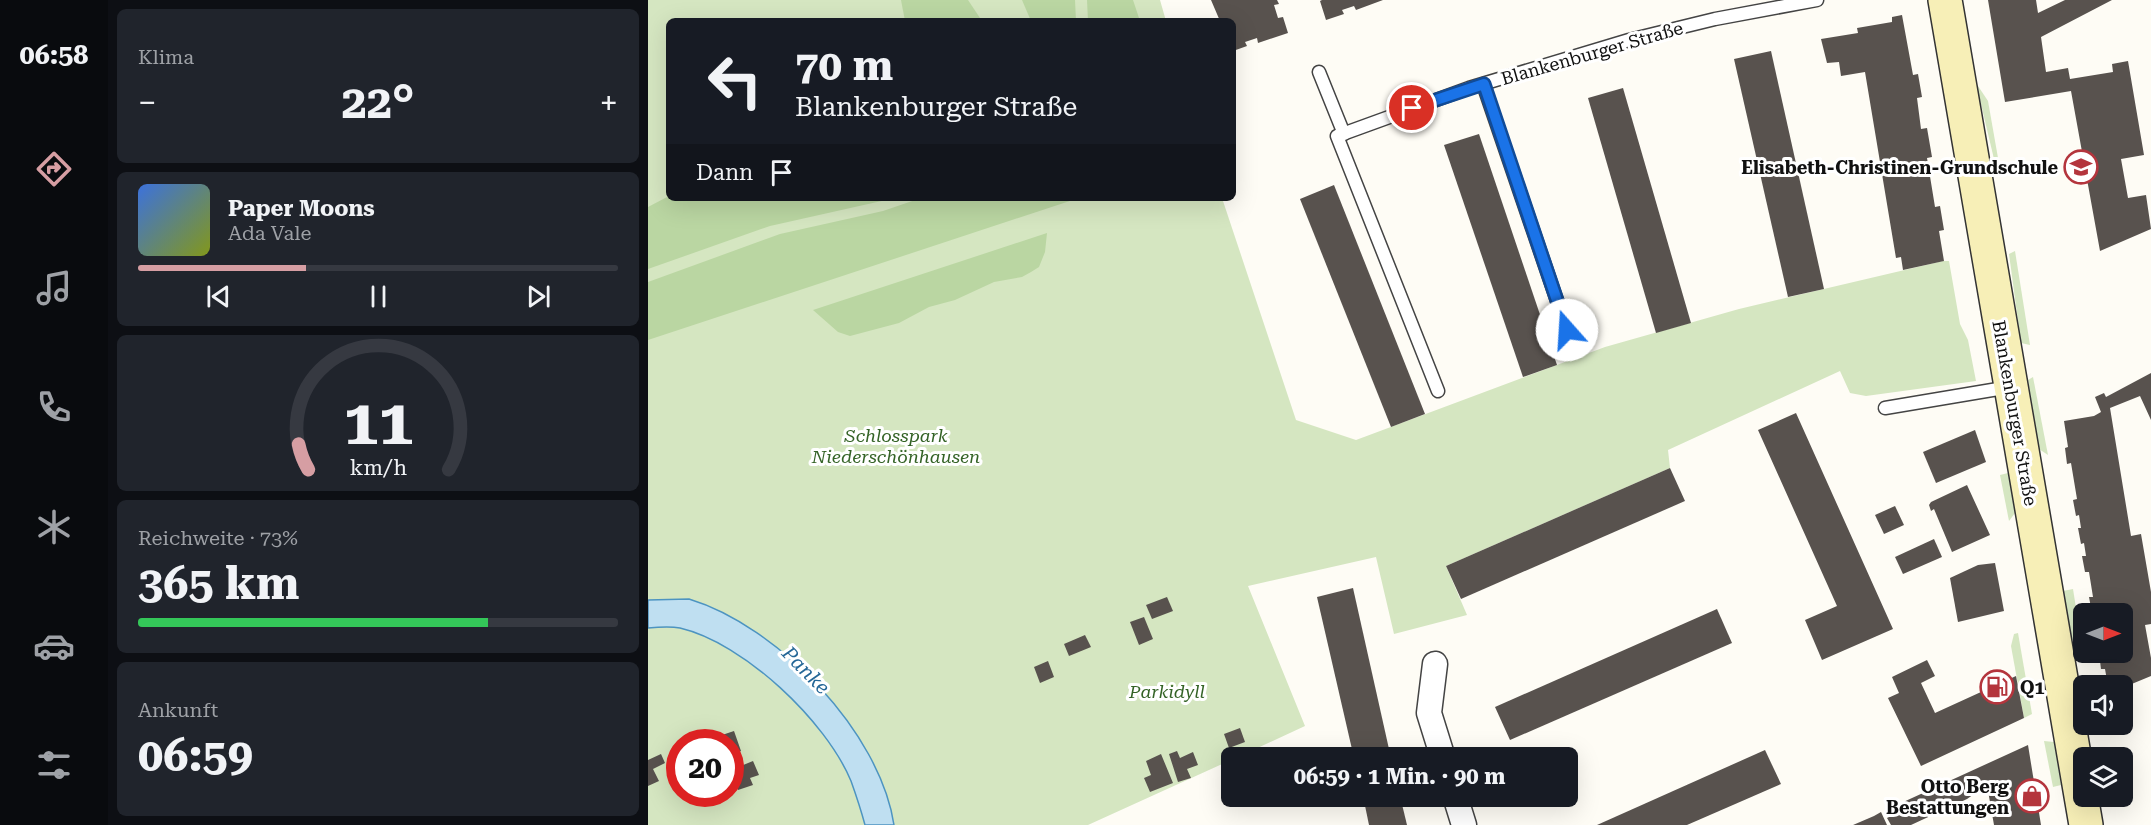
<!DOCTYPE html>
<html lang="de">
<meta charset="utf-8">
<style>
body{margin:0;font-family:"Roboto Serif",serif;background:#20242c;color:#f1f3f6;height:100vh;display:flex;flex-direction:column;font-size:22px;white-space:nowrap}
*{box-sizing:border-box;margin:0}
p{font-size:20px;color:#9ea1a6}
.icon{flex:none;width:33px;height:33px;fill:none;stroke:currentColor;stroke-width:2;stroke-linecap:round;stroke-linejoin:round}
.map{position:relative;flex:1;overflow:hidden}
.drawer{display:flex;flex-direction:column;gap:9px;padding:9px;background:#0d0f14;width:540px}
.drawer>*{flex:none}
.hud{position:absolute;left:18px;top:18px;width:570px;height:183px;border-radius:9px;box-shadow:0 6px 24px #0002;background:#171b24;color:#f1f3f6;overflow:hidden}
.needle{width:39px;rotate:90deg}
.tools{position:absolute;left:1425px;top:603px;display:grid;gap:12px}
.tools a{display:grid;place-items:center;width:60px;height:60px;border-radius:9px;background:#171b24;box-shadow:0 6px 24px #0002;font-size:30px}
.speed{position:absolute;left:18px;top:729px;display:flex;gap:12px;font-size:30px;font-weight:700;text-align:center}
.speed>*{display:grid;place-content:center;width:78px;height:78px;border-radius:50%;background:#171b24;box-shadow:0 6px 24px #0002;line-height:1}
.speed .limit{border:9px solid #d22;background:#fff;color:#111}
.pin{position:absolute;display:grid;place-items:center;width:51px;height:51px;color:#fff;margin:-26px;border:3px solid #fff;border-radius:50%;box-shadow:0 2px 6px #0007}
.me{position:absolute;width:66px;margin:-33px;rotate:341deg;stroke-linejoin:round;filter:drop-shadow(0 0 4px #0008)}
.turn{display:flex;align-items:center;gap:21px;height:126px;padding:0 30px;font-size:27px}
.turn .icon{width:78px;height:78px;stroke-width:2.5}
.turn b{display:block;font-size:42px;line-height:51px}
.then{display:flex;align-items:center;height:57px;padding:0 30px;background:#0003;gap:12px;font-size:22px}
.big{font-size:45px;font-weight:700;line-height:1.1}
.drawer .tile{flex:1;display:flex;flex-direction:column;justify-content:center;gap:9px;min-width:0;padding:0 21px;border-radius:9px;background:#20242c}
.drawer .dial{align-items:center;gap:0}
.dial svg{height:156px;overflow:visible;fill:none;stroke:#363941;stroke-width:7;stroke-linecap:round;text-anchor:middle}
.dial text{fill:#f1f3f6;stroke:none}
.song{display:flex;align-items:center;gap:18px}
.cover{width:72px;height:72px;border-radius:9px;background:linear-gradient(135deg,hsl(220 70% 55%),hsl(70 70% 35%))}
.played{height:6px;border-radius:3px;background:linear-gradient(90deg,#d69ea3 35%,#363941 35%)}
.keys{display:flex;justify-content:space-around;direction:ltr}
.heat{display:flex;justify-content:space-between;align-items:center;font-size:33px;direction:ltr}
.charge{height:9px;border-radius:4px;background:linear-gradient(90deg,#34c759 73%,#363941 0)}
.trip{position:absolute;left:573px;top:747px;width:357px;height:60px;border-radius:9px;background:#171b24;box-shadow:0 6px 24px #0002;font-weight:700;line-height:60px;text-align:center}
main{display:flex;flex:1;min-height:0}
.dock{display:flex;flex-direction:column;width:108px;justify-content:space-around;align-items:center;background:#090b0e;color:#9ea1a6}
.dock .icon{width:42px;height:42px}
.dock .current{color:#d69ea3}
.dock b{font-size:27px;color:#f1f3f6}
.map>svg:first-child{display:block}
</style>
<main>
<nav class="dock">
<b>06:58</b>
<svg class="icon current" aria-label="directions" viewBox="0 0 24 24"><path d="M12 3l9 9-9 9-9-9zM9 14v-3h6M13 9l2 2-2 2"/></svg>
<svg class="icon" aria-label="music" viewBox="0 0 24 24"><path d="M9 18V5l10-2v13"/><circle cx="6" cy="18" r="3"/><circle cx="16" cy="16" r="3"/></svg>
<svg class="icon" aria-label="phone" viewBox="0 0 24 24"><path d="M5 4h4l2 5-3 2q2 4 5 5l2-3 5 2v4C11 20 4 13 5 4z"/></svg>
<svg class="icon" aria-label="climate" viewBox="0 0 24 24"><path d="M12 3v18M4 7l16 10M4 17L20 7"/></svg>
<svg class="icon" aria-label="car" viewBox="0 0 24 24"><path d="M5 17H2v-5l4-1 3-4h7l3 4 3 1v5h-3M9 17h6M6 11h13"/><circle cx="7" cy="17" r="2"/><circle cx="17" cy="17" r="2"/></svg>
<svg class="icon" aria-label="filters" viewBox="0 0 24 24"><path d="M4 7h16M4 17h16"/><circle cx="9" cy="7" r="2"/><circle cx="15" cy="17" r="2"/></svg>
</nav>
<section class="drawer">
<div class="tile"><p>Klima</p>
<div class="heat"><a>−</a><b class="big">22°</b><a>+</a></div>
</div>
<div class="tile">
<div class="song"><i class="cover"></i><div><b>Paper Moons</b><p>Ada Vale</p></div></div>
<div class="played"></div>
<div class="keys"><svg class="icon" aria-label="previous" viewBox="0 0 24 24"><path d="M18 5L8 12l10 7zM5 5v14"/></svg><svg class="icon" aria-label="pause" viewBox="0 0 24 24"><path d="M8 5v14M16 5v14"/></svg><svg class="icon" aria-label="next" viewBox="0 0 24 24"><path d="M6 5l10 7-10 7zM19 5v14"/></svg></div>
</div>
<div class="tile dial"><svg viewBox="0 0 100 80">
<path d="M14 69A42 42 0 1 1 86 69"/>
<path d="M14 69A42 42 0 0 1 9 56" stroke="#d69ea3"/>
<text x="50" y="56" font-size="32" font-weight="700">11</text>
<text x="50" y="72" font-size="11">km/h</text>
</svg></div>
<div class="tile"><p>Reichweite · 73%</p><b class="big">365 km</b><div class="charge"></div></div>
<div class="tile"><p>Ankunft</p><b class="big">06:59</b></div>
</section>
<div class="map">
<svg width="1503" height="825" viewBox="0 0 1503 825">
<rect width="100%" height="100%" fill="#fefcf5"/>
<g fill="#d5e6c1" fill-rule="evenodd">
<path d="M0,0H512L518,21H21V198H574L648,420L708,440L957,347L1091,309L1295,261H1301L1312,324L1320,340L1328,381L1218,396L1202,393L1192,371L1020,450L1022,468L798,566L819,615L746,634L728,557L600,586L657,726L590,757L584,758L583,760L440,825H0ZM32,742H82V794H32Z"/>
<polygon points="1328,83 1340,101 1353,175 1350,176"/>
<polygon points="1367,251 1382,345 1373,343 1361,254"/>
<polygon points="1385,377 1400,455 1391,449 1380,380"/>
<polygon points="1360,473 1367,513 1361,521 1352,475"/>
<polygon points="1425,589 1434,646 1424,640 1415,591"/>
<polygon points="1370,633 1384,714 1376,718 1363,646 1366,634"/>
<polygon points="1396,741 1406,742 1413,785 1405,787"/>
</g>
<g fill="#bad6a2">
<polygon points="253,0 320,0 334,21 257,21"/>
<polygon points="374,0 427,0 428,21 383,21"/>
<polygon points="439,0 485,0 492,21 440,21"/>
<polygon points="21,196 21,198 247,198 122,226 0,269 0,207"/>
<polygon points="273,198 431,198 0,340 0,282 132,234 235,211"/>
<polygon points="399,233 397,252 391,267 383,272 374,277 346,282 307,300 281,307 251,323 202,336 190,332 165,310"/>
</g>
<path fill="#bfdff1" stroke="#4d94c1" stroke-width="1.5" d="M41,599C130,626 232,732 246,825H217C213,810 208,795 203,781C178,721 96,643 32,628C22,626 10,627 0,628V600Z"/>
<g fill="#58524e">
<polygon points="563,0 629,0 631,4 626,5 630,18 635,17 640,33 610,43 609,38 597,42 599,46 585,51 585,21 572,21"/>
<polygon points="674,0 735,0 708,10 706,6 694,10 696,14 678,20 672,1"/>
<polygon points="1340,0 1388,0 1390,13 1417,0 1464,0 1393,37 1398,72 1420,68 1422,79 1465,72 1464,64 1480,61 1496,155 1473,159 1480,198 1498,195 1503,229 1452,251 1423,91 1357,102"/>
<polygon points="1254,15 1265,75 1270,74 1274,97 1269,98 1273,129 1279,128 1284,157 1279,158 1287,207 1292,206 1296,230 1291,231 1296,261 1255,270 1253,257 1248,258 1217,72 1193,76 1191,62 1179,63 1173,39 1210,33 1209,28 1244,22 1244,17"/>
<polygon points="1123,51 1176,289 1140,297 1086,59"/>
<polygon points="975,88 1043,323 1008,333 940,98"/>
<polygon points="831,134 909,365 875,377 796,145"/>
<polygon points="686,185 777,414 743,427 652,199"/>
<polygon points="1503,373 1503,420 1492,396 1462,408 1483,536 1493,534 1503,592 1503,624 1497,625 1503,658 1503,676 1474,688 1474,686 1460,686 1457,669 1453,669 1451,653 1474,652 1474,614 1444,613 1441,597 1445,597 1441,572 1437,572 1434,556 1438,556 1436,543 1433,544 1430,528 1433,528 1431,515 1428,516 1425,500 1429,499 1423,463 1419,464 1417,448 1420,447 1416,421 1446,416 1453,412 1447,397 1456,393 1458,397"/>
<polygon points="1148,413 1245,629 1174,660 1157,620 1189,606 1110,430"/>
<polygon points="1327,430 1338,462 1288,483 1275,452"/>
<polygon points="1022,468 1037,501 813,599 798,566"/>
<polygon points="1319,485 1342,535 1304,552 1286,509 1283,511 1281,505 1283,502"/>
<polygon points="1247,506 1256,525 1236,534 1227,515"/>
<polygon points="1286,539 1294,557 1255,574 1247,557"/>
<polygon points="1347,563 1356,611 1310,622 1302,578 1330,565"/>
<polygon points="705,588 743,758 706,758 669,597"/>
<polygon points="519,597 525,611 504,619 498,605"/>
<polygon points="1069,609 1084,643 862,740 847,707"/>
<polygon points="496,617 505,639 491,645 482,622"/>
<polygon points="437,635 443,647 421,656 416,644"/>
<polygon points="1279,660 1287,676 1273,683 1287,713 1368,676 1376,718 1273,766 1240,698 1251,693 1244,677"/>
<polygon points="400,661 406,677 392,683 386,667"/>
<polygon points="592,728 597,742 581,748 576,734"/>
<polygon points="86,731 93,751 82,754 82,742 67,742 65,738"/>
<polygon points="1380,745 1393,825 1346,825 1339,785 1319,799 1263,825 1243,825 1239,818 1243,816 1240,809"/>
<polygon points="1117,750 1133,784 1039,825 949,825"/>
<polygon points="529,751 532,758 545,752 550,765 539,769 543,778 530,782 521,754"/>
<polygon points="13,754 17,763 5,769 11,781 0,786 0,760"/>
<polygon points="513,754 525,783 502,792 496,778 503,775 498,761"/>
<polygon points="105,761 111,775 102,778 105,785 90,790 83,770"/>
<polygon points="715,796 752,796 759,825 721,825"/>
<polygon points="1233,812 1239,825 1205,825 1226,816"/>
</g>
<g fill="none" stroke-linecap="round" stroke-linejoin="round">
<defs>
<g id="service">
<polyline points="671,72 696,134"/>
<polyline points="835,84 919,330"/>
<polyline points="790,391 689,136 821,88 981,40 1067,19 1169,0"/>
<polyline points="1237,408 1362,387"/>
</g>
<g id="minor">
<polyline points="787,664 781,713 795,758"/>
<polyline points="807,796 816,825"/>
</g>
<polyline id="secondary" points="1297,0 1438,825"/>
</defs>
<use href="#service" stroke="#444" stroke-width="15"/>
<use href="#minor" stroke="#444" stroke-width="27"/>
<use href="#secondary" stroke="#333" stroke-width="36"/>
<use href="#service" stroke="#fff" stroke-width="12"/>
<use href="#minor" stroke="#fff" stroke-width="24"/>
<use href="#secondary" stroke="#f7efb7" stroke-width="33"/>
</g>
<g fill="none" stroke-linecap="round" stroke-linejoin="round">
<defs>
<polyline id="route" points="764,108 836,84 919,330"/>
</defs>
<use href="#route" stroke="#114b97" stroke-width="15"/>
<use href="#route" stroke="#1a73e8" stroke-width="10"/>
</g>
<defs>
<symbol id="school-ring" viewBox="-11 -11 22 22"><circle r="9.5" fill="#fff" stroke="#b4353d" stroke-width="1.5"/><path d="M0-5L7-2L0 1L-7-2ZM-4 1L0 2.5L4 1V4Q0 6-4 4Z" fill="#b4353d"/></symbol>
<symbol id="fuel-ring" viewBox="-11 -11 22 22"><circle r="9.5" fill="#fff" stroke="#b4353d" stroke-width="1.5"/><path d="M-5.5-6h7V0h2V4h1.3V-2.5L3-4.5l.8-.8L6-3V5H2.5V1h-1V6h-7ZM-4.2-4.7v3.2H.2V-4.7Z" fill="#b4353d"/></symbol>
<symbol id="shop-ring" viewBox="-11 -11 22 22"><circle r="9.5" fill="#fff" stroke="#b4353d" stroke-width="1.5"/><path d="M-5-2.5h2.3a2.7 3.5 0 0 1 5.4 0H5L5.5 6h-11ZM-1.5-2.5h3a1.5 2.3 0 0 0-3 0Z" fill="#b4353d"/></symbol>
</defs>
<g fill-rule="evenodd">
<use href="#school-ring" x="1414" y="148" width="38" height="38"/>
<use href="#fuel-ring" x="1330" y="668" width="38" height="38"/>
<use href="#shop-ring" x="1365" y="777" width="38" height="38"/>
</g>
<g text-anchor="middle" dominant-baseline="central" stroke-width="6" stroke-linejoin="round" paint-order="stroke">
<g font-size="18" fill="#111" stroke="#fff">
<text transform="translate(944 53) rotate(-16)">Blankenburger Straße</text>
<text transform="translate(1367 413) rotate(80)">Blankenburger Straße</text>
</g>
<g font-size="18" font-weight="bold" fill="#111" stroke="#fff" text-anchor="end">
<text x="1410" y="167">Elisabeth-Christinen-Grundschule</text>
<text x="1372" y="687" text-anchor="start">Q1</text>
<text x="1361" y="786">Otto Berg<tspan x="1361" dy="21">Bestattungen</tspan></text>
</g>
<g font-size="18" font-style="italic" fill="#346326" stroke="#fff">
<text x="248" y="435">Schlosspark<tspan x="248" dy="21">Niederschönhausen</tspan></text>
<text x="519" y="691">Parkidyll</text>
</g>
<g font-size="20" font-style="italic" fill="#256797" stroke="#fff">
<text transform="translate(158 670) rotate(45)">Panke</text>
</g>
</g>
</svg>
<div class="tools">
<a><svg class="needle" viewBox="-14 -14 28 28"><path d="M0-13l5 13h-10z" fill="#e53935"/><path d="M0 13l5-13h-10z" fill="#9ea1a6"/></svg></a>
<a><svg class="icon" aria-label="sound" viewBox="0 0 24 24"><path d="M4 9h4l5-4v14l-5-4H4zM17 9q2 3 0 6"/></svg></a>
<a><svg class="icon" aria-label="layers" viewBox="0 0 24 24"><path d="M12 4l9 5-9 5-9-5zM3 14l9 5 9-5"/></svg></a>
</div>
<div class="speed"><div class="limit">20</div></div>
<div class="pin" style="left:764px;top:108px;background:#d93025"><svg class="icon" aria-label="arrive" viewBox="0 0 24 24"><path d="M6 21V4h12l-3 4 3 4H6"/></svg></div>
<svg class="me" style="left:919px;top:330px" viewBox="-20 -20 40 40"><circle r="19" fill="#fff"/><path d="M0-13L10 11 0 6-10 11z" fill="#1a73e8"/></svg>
<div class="trip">06:59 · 1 Min. · 90 m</div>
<div class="hud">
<div class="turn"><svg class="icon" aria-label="left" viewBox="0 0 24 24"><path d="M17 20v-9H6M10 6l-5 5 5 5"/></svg><div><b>70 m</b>Blankenburger Straße</div></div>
<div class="then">Dann<svg class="icon" aria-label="arrive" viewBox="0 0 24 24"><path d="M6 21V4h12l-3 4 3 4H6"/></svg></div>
</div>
</div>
</main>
